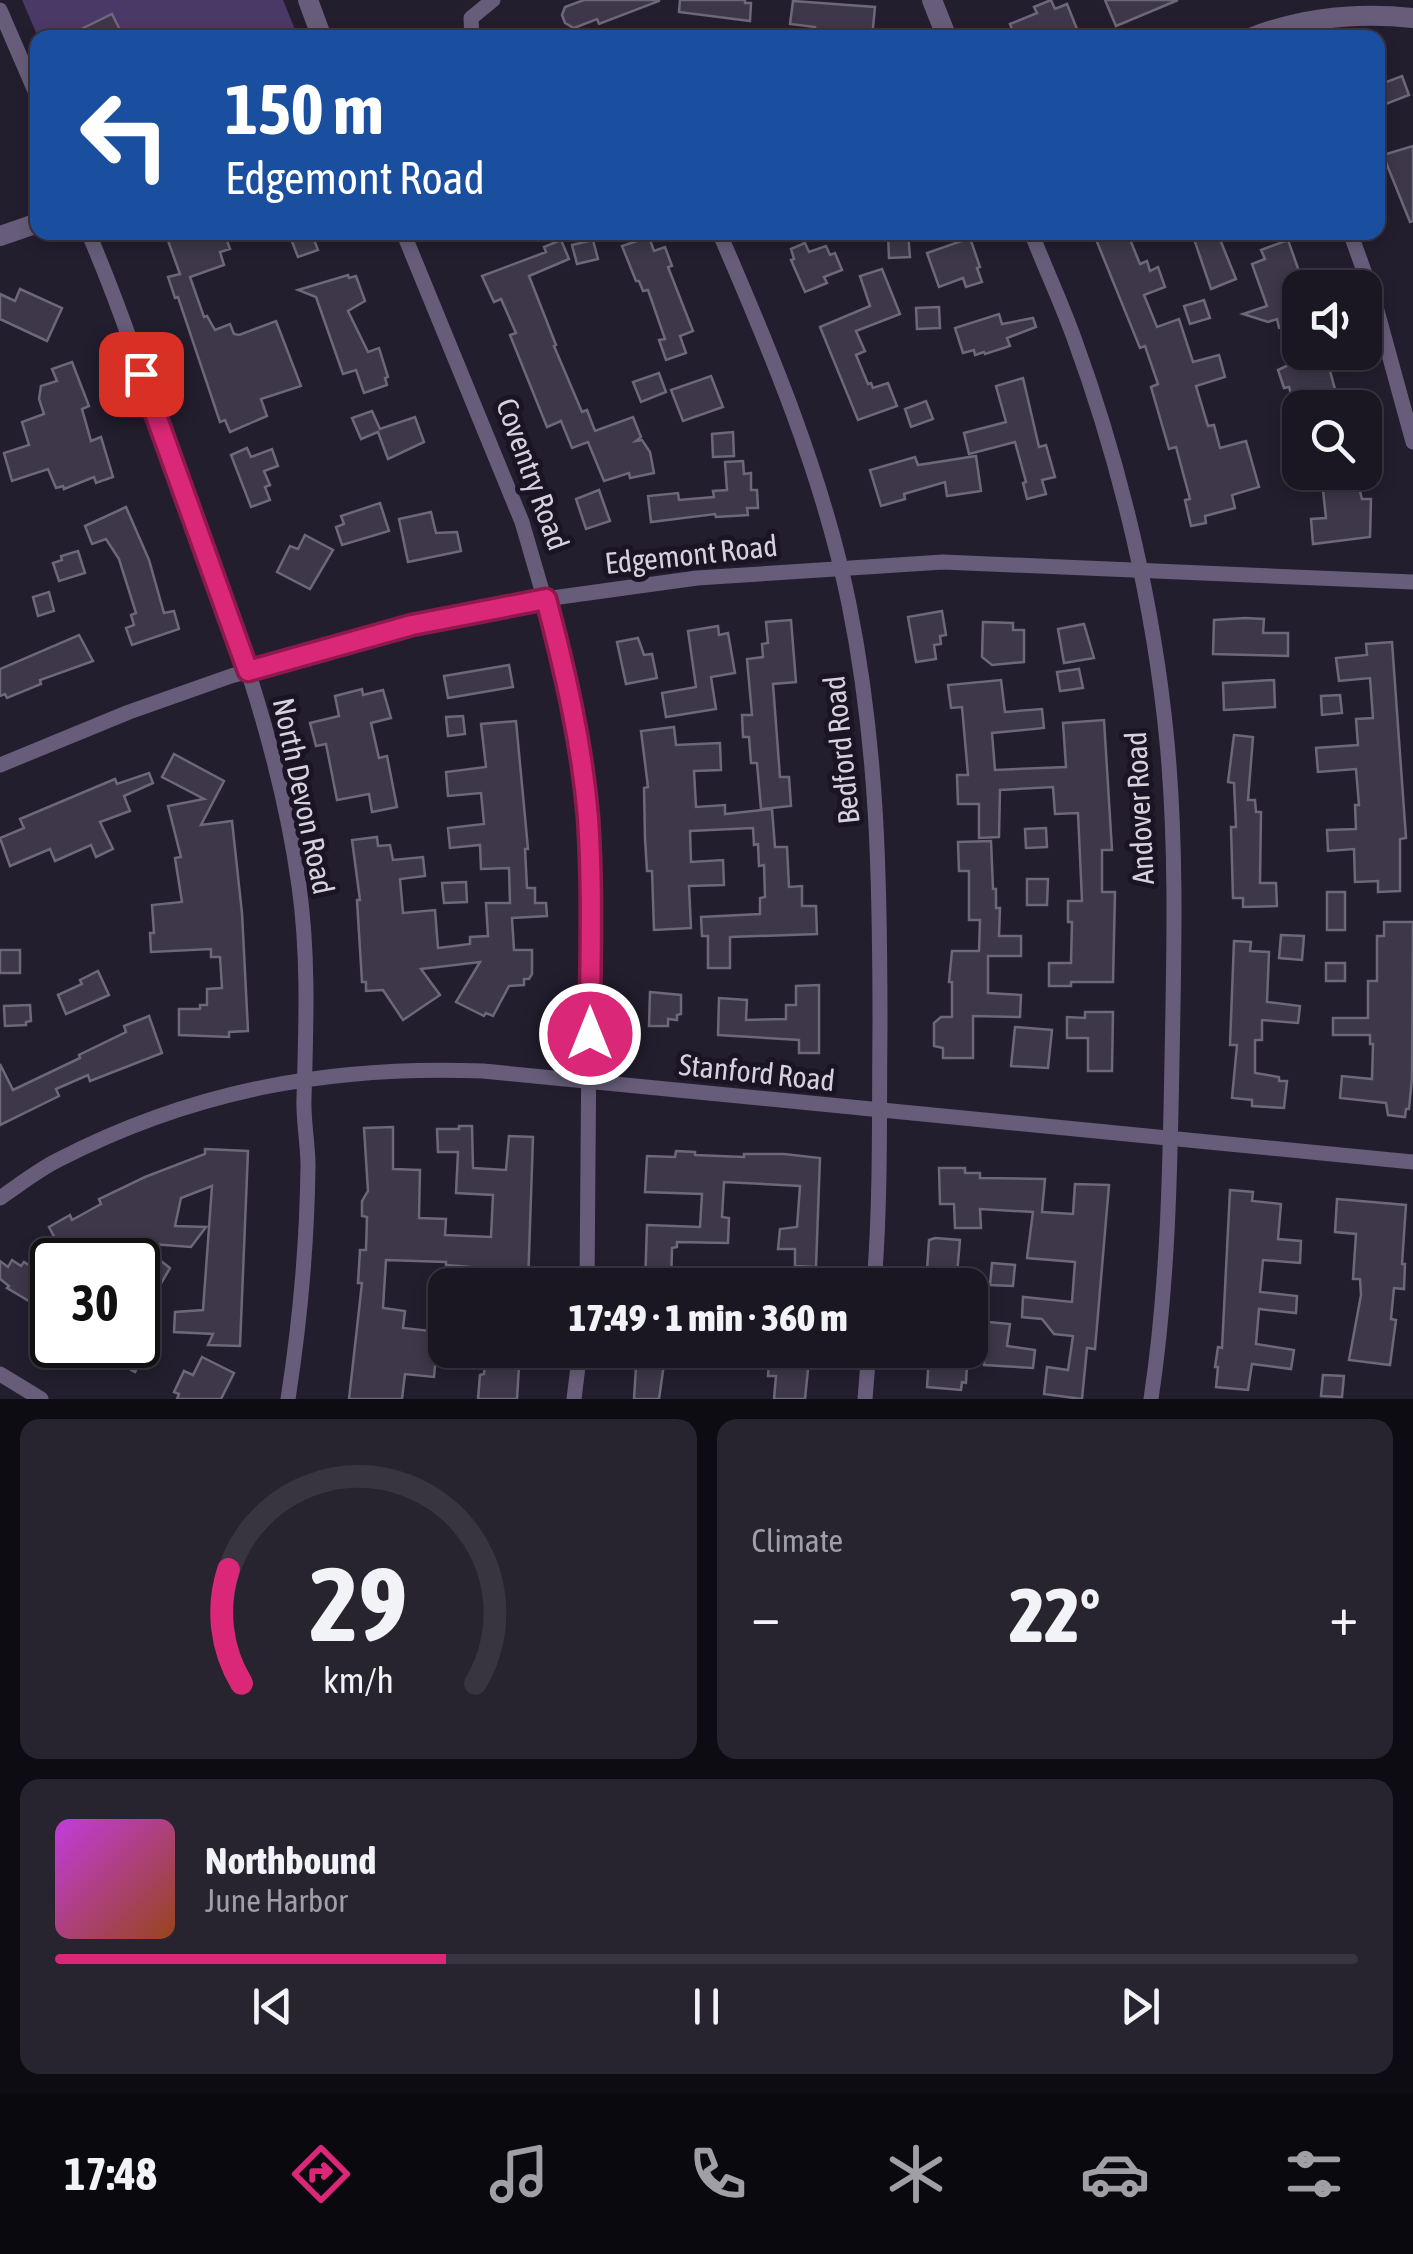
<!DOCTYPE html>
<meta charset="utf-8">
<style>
body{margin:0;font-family:"Asap Condensed",sans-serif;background:#27232f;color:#f1f3f6;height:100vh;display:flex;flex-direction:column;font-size:38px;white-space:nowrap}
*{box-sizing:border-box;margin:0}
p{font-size:32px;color:#9f9fa5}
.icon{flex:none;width:55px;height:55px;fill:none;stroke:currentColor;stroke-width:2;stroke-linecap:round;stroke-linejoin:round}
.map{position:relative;height:1399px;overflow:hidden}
.details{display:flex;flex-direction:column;gap:20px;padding:20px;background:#0e0c13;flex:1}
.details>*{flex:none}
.guide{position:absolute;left:30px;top:30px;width:1355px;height:210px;border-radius:20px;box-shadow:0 5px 15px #0003,0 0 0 2px #383540;background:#1a4fa0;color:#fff;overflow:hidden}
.controls{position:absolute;left:1282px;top:270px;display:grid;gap:20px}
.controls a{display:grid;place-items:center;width:100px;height:100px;border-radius:20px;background:#1a1622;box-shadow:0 5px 15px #0003,0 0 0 2px #383540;font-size:50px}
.speed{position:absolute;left:30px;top:1238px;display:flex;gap:20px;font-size:50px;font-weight:700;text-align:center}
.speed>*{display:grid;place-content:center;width:130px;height:130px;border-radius:50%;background:#1a1622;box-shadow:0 5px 15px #0003,0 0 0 2px #383540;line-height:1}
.speed .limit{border:5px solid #111;border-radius:15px;background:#fff;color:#111}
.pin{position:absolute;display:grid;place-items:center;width:85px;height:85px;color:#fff;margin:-42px;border-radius:20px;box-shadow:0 5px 15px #0006}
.me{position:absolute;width:110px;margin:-55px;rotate:0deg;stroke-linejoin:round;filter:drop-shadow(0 0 8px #0008)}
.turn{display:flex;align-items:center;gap:35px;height:210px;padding:0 30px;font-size:45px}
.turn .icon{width:130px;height:130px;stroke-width:2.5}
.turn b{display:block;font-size:70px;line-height:85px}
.big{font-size:75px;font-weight:800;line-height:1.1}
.details .tile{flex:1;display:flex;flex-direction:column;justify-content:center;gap:15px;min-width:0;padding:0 35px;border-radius:20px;background:#27232f}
.details .dial{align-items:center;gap:0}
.dial svg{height:260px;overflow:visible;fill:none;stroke:#383540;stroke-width:7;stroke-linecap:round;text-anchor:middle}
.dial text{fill:#f1f3f6;stroke:none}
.song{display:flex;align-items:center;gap:30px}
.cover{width:120px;height:120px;border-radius:15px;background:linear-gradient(135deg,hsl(290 70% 55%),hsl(20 70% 35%))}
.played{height:10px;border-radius:5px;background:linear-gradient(90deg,#db2777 30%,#383540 30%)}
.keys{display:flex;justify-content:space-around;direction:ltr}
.heat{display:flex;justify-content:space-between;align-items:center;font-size:55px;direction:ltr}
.details .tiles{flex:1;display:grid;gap:20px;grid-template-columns:1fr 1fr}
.tile:last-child{grid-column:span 2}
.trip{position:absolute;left:428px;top:1268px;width:560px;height:100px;border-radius:20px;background:#1a1622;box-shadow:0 5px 15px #0003,0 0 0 2px #383540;font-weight:800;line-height:100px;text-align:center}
.menu{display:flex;height:160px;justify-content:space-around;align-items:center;background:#0a090e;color:#9f9fa5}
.menu .icon{width:70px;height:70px}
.menu .selected{color:#db2777}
.menu b{font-size:45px;color:#f1f3f6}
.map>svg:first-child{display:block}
</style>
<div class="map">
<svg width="1413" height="1399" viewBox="0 0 1413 1399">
<rect width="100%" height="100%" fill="#231e2e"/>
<polygon fill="#4a3966" points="22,0 283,0 298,37 38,37"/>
<g fill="#3d3749" stroke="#6d677a" stroke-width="2.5">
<polygon points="584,0 659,0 659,1 599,24 597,19 574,28 565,23 562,15 565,7"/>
<polygon points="680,0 745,0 745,3 751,3 750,21 679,12"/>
<polygon points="1051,0 1055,9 1067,4 1077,29 1057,38 1015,38 1010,24 1037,13 1034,7"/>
<polygon points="1105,0 1178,0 1116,26"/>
<polygon points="793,1 875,7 872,38 814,31 815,27 790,24"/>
<polygon points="112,14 124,38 63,38"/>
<polygon points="1402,76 1409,95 1378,107 1378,85"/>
<polygon points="1413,146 1413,221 1410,222 1383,155"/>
<polygon points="182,232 224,232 230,249 220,252 224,265 190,277 204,317 207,316 215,330 230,324 234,334 239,335 276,321 301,386 261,399 267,416 230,432 225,420 220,422 178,297 175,298 168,277 180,274 167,238"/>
<polygon points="311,232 318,250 298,257 291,239"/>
<polygon points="1093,232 1127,232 1140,264 1147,261 1150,271 1158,267 1165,287 1144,295 1157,327 1179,319 1193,362 1219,355 1225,377 1196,386 1208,426 1214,425 1220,448 1246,441 1259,487 1232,495 1235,508 1205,516 1206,523 1191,526 1185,500 1190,499 1176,447 1169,449 1151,387 1158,384 1145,346 1140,348"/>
<polygon points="1211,232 1217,232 1236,279 1211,289 1194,239"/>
<polygon points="908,233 910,257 889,258 888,234"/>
<polygon points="649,237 654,251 665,247 672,266 668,267 693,331 680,336 686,353 666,360 659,340 665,339 648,290 643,291 639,281 636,281 622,246"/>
<polygon points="970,238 980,267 977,268 982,282 966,287 963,278 939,287 927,253"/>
<polygon points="561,240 569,259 529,276 556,345 554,346 582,412 587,410 595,431 633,417 641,437 636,441 642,440 650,452 654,473 630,478 629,473 604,481 588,442 572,448 561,421 547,427 510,335 516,333 501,299 494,302 482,276 546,252 544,247"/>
<polygon points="593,240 598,259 577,264 572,245"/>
<polygon points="1288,240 1300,274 1300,352 1325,352 1340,408 1295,408 1289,387 1284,388 1278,370 1295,362 1285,326 1279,328 1277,319 1268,322 1243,314 1267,306 1252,264 1265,259 1261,250"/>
<polygon points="805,243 809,252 826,246 830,255 835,253 842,270 824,277 827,283 805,292 791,260 794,259 791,249"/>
<polygon points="882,269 900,314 856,331 865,351 856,355 868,384 871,383 873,388 888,383 897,406 858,420 820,327 870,306 860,276"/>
<polygon points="348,275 349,278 356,276 365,301 348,311 368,352 379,348 388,377 385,378 387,385 364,393 356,370 343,374 316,297 298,290"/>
<polygon points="20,289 62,308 47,341 0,319 0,294 15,301"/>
<polygon points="1204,300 1210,318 1190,324 1184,306"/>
<polygon points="939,307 940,328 917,329 916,308"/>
<polygon points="999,314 1002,324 1033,318 1036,327 1007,338 1010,346 985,354 984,352 975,355 974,350 963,353 955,328"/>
<polygon points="72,362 89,406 82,409 91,441 101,437 113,477 96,483 94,477 64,489 63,486 56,488 48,469 12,481 4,453 29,445 22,422 44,414 39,399 41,386 57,381 52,369"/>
<polygon points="659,373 666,392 641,402 633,382"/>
<polygon points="711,376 723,407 683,421 671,390"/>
<polygon points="1023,378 1039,447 1046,445 1055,477 1042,480 1046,494 1027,499 1023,483 1026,482 1015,442 969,454 964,433 1006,422 996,386"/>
<polygon points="926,401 933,419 911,427 905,409"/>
<polygon points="372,411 380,429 415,417 424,442 388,459 378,432 361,439 352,418"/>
<polygon points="733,432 734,456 713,457 712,434"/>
<polygon points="247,448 251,457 272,449 278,466 264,471 270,485 265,487 270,500 251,507 231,455"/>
<polygon points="976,456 981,491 947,496 945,482 904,494 905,499 881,506 870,470 915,457 918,465"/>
<polygon points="743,461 744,474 751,473 751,490 757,490 758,508 747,508 748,515 716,517 715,514 651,522 648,496 678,493 679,500 714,497 713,491 727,490 725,462"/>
<polygon points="1321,472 1355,472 1362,499 1371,499 1370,537 1313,544 1311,519 1326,518"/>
<polygon points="599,490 610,521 586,529 576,499"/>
<polygon points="380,503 389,531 342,545 336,527 344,524 341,516"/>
<polygon points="126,507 149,560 164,613 174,611 179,629 132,645 126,628 134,625 131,615 136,613 119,559 106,539 92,544 85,526"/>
<polygon points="431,512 436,533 457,532 461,551 408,562 399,519"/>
<polygon points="305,535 333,550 310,589 277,572 290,546 298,549"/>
<polygon points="78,551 85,573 59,581 53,563 62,560 61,556"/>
<polygon points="49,592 54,611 38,616 33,597"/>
<polygon points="942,611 946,635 940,636 941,644 934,645 936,659 916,662 908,617"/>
<polygon points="1245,618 1264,619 1263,633 1288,633 1288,656 1213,654 1214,620"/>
<polygon points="791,620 796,682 773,684 780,777 789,777 791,806 761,809 757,763 751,763 749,737 743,737 742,715 752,715 747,659 763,657 762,644 768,643 766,622"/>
<polygon points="983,622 1013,623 1013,630 1024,630 1024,662 992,665 982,657"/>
<polygon points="1084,624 1094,658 1064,663 1058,629"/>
<polygon points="718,626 719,635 728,633 735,673 711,677 716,709 666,717 662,693 696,687 688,631"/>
<polygon points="79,635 93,661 40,680 41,684 7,698 5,694 0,696 0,669"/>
<polygon points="638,638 644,655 652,654 657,678 626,684 617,642"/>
<polygon points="1392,642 1406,838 1400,839 1400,891 1378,892 1378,881 1355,882 1354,849 1328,851 1327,830 1356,829 1355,805 1359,805 1356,769 1318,772 1316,748 1358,745 1356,719 1373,718 1370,678 1339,681 1336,658 1367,655 1366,644"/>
<polygon points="509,665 513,687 448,698 444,676"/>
<polygon points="1079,669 1083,688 1060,691 1057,672"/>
<polygon points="1001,680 1005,712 1042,709 1044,728 992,733 995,770 1066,767 1063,723 1104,720 1112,850 1102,850 1102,892 1115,892 1113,982 1071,982 1071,986 1049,986 1049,963 1071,963 1072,922 1068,922 1068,901 1082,901 1078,813 1055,814 1053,787 1000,790 999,837 979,838 979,804 958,804 957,775 968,775 962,707 951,708 948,685"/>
<polygon points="1274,680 1275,707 1224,710 1223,683"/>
<polygon points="362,689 363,695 383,690 391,718 371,723 379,758 387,756 397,807 372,812 369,794 337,800 326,744 316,746 310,723 339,716 335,696"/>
<polygon points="1340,695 1342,713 1322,715 1321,696"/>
<polygon points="463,716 465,734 448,736 446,717"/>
<polygon points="516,721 528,849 525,849 527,888 535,888 535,903 546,903 547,916 512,918 514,950 532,950 532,974 529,979 524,979 524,985 509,986 493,1016 486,1013 484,1016 456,1002 480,962 421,969 440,995 403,1020 383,990 366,991 366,982 362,982 357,900 360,900 352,840 377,837 378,846 390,845 393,860 423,857 425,876 400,879 403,913 435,910 438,948 470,944 470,937 488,936 486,903 510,903 509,868 481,869 480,845 450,848 448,828 484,824 481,793 448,796 446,772 486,767 481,724"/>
<polygon points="674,727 676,745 720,743 721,770 694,771 696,807 725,805 725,814 772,809 775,847 787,847 789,887 802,886 802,906 816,906 817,934 730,937 730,968 708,968 708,936 702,936 701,917 760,914 760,898 765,897 764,865 759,866 758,844 754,845 753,828 690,831 691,862 723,860 724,885 689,886 691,928 654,930 652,871 647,871 645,838 644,788 648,787 641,731"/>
<polygon points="1234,735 1253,737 1248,800 1255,800 1256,812 1261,812 1260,883 1276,883 1277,906 1243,907 1243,898 1233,898 1231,827 1236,827 1234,783 1228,782"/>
<polygon points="174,754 224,781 201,825 232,821 242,913 248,1031 229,1032 229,1037 179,1035 179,1009 200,1009 200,1005 207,1005 207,989 222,988 220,957 211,957 211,949 151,952 150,933 154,933 152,905 182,902 175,858 181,857 168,806 204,799 162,777"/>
<polygon points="149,773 153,783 124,796 130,811 100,822 113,849 96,857 91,845 55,861 50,849 10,866 0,838 24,828 20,819 115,779 117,784"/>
<polygon points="1046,828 1047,847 1026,848 1025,829"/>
<polygon points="991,841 993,889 996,889 996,908 1000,908 999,936 1021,936 1021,956 988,956 988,993 1021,995 1020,1017 973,1016 973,1058 943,1058 943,1048 934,1046 934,1023 941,1017 952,1017 952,982 949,982 952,951 979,951 980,920 969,920 969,871 959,871 958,842"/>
<polygon points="1027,879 1048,879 1047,905 1027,905"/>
<polygon points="466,882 467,902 444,903 442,883"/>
<rect x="1327" y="892" width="18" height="38"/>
<polygon points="1384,922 1413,922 1412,1078 1409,1109 1406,1109 1405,1117 1388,1115 1386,1103 1340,1098 1342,1076 1372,1079 1373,1044 1370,1044 1370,1035 1333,1035 1333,1018 1368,1018 1368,981 1377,981 1377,936 1384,936"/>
<polygon points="1281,935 1304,936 1302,960 1279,958"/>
<polygon points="1234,941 1251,942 1250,951 1269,952 1267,1002 1300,1006 1298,1023 1262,1020 1262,1040 1255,1040 1255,1073 1279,1077 1279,1081 1287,1081 1284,1108 1252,1106 1252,1100 1232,1098 1237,1045 1230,1045"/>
<rect x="0" y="950" width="20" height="23"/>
<rect x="1326" y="963" width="19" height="18"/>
<polygon points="98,971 109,995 66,1014 58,995 82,984 80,980"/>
<polygon points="819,985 819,1053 799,1053 799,1040 718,1035 719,998 747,1000 746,1020 786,1019 786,1005 796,1005 796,986"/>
<polygon points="650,992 681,995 681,1014 677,1015 677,1020 668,1019 668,1026 649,1026"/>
<polygon points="30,1005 31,1021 26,1022 26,1025 5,1026 4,1006"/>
<polygon points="1085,1012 1113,1012 1112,1071 1088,1071 1088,1038 1067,1038 1067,1017 1085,1018"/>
<polygon points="149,1016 162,1053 90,1081 88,1075 56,1089 59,1096 0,1125 0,1064 13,1090 80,1058 79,1055 126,1032 124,1026"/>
<polygon points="1015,1027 1052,1030 1048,1068 1011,1066"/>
<polygon points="459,1126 472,1126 473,1168 506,1170 509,1136 533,1137 528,1285 493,1285 494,1269 446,1265 446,1262 386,1260 383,1308 405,1311 403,1328 431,1331 429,1355 436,1356 434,1377 405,1374 402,1399 349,1399 362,1283 358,1283 360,1250 366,1250 367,1217 362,1216 362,1201 368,1191 364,1128 393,1127 393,1169 420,1170 419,1218 446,1219 445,1235 491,1237 493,1195 456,1193 458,1152 438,1152 437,1129 459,1129"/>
<polygon points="205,1149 248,1151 240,1346 208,1345 213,1334 174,1332 175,1312 203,1310 212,1186 181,1198 175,1226 206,1227 191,1247 138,1243 170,1268 138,1323 138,1245 110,1260 102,1260 92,1242 65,1257 49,1227 70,1215 72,1220 101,1204 99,1199 145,1177 205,1154"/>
<polygon points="676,1151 695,1152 695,1155 744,1157 744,1154 784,1154 820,1158 816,1267 795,1266 795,1249 778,1249 780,1229 797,1227 800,1186 724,1182 722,1217 729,1218 728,1243 677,1242 677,1247 672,1248 671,1285 645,1285 647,1225 700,1227 702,1194 645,1192 647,1156 675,1157"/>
<polygon points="939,1168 965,1168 965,1173 980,1173 980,1178 1045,1179 1042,1212 1073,1214 1075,1184 1109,1185 1095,1349 1087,1348 1082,1399 1044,1394 1047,1367 1068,1370 1073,1336 1054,1334 1042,1319 1022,1317 1023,1297 1072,1302 1075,1262 1027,1258 1033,1212 980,1209 981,1228 955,1228 954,1204 940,1204"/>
<polygon points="1230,1190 1253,1192 1252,1201 1281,1204 1278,1239 1301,1241 1300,1263 1263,1260 1260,1292 1297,1296 1296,1313 1259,1309 1256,1344 1294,1350 1291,1369 1252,1364 1248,1390 1216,1387 1218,1367 1215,1367 1218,1347 1222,1348"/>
<polygon points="1337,1199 1406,1205 1402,1264 1405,1264 1404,1289 1394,1288 1391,1319 1396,1320 1390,1365 1349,1360 1361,1295 1360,1279 1353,1279 1356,1234 1335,1232"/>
<polygon points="935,1238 960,1240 957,1274 927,1270 929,1240"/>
<polygon points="12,1260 21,1266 24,1262 50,1279 34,1304 7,1288 9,1286 0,1279 0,1261 8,1267"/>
<polygon points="992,1263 1015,1265 1013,1286 990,1285"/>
<polygon points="989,1322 1010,1324 1007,1346 1035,1350 1033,1368 984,1365"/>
<polygon points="87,1345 137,1345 134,1351 147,1351 135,1372"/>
<polygon points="486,1350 520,1350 517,1399 478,1399 480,1375 484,1374"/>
<polygon points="637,1350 666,1350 659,1399 634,1399"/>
<polygon points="791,1350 810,1350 805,1399 774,1399 776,1376 768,1376 770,1353 790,1354"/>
<polygon points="929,1355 952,1357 951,1363 967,1365 966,1383 962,1382 961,1390 927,1387"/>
<polygon points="202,1357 234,1373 221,1399 177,1399 179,1394 174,1392 184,1371 193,1375"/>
<polygon points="1323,1375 1344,1376 1342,1397 1321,1396"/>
</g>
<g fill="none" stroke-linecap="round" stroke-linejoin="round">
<g stroke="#675d7a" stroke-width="15">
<polyline points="0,10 38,98"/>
<polyline points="472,38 471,18 493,0"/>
<path d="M88,232C120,306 145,384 172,459C224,598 279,739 299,886C309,957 306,1027 304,1098C303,1120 308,1143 308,1166C307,1244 300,1322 288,1399"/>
<polyline points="403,232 522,522 561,656 581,755 588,821 590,906 587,1285"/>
<path d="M719,232C771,352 823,476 849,604C878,748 880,881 880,1027C879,1113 881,1199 874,1285"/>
<path d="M1031,232C1045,268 1061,302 1074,338C1121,466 1154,606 1167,742C1177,848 1174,954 1172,1060C1170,1173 1168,1286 1151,1399"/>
<polyline points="1350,232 1373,296 1413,442"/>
<polyline points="0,765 129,712 231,676 412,625 545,599 697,578 943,562 1413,582"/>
<path d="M0,1198C19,1185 38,1170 58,1160C194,1090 331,1065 483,1071L1413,1162"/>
<polyline points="0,1374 41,1399"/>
<polyline points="574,1399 580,1350"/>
<polyline points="865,1399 869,1350"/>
</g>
<g stroke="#675d7a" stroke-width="20">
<polyline points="308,0 322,38"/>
<polyline points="932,0 947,38"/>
<path d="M1250,38C1301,18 1358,12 1413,18"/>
<polyline points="0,236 38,223"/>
</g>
</g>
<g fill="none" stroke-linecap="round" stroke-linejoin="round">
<defs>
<path id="route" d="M141,374L248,671L412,625L546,599C565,671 582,744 588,818C593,890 590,962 590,1034"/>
</defs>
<use href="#route" stroke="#8e194d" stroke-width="25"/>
<use href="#route" stroke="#db2777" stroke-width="18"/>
</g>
<g text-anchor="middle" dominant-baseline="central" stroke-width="10" stroke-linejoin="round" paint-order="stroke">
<g font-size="30" fill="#d6d2dd" stroke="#1a1424">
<text transform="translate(533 474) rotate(70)">Coventry Road</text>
<text transform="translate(691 554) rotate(-6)">Edgemont Road</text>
<text transform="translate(841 750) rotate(-96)">Bedford Road</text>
<text transform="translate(304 796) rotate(78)">North Devon Road</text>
<text transform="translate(1139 808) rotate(-93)">Andover Road</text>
<text transform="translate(757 1072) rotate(6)">Stanford Road</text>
</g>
</g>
</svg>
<div class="controls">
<a><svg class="icon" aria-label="sound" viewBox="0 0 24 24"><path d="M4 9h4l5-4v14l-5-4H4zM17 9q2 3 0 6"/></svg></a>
<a><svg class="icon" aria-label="search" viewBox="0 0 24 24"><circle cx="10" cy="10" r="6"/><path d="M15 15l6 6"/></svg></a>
</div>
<div class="speed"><div class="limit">30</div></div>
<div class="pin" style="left:141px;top:374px;background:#d93025"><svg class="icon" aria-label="arrive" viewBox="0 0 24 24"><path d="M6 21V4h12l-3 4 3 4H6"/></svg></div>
<svg class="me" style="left:590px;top:1034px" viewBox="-20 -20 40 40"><circle r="17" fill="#db2777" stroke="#fff" stroke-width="3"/><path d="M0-11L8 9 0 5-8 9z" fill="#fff"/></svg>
<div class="trip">17:49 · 1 min · 360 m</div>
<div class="guide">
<div class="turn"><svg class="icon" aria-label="left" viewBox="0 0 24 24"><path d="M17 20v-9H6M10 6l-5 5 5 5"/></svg><div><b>150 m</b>Edgemont Road</div></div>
</div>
</div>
<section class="details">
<div class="tiles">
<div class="tile dial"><svg viewBox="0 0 100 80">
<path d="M14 69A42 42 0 1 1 86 69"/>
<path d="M14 69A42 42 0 0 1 10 34" stroke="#db2777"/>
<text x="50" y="56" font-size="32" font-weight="700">29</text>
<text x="50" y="72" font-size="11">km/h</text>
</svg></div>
<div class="tile"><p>Climate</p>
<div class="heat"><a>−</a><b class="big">22°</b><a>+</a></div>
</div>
<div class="tile">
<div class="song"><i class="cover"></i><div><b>Northbound</b><p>June Harbor</p></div></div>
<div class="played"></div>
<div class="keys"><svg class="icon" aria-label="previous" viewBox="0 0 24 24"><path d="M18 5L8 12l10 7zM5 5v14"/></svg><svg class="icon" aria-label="pause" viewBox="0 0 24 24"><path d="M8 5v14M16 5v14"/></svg><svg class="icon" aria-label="next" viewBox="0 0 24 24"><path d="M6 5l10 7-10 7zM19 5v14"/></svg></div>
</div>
</div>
</section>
<nav class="menu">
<b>17:48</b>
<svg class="icon selected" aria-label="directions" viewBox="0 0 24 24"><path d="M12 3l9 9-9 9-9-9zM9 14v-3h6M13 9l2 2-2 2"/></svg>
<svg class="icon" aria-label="music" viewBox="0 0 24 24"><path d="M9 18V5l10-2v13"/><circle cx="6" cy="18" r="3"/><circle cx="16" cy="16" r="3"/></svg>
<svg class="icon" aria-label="phone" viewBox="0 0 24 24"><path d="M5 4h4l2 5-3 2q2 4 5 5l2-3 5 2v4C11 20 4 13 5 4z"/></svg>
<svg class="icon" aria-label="climate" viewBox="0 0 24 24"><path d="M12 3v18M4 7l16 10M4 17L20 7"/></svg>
<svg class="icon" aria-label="car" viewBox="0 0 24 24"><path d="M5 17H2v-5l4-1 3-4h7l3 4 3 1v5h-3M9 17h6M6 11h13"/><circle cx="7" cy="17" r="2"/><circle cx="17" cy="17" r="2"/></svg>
<svg class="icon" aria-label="filters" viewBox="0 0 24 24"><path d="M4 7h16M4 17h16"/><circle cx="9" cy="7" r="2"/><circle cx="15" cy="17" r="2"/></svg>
</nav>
